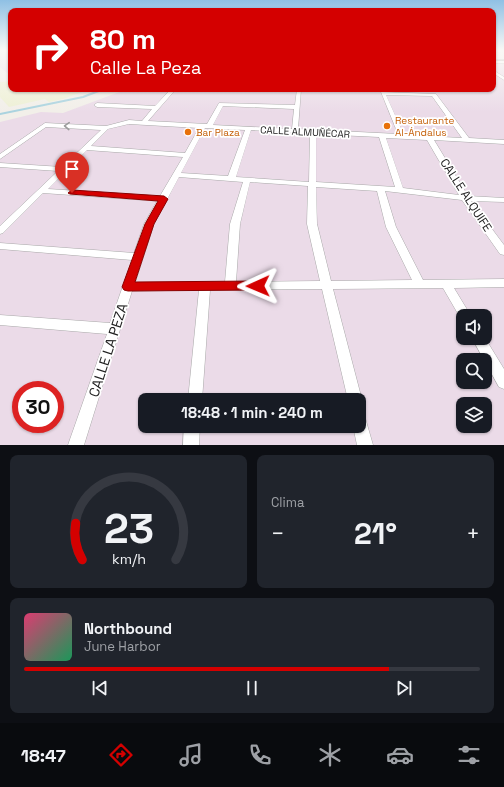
<!DOCTYPE html>
<html lang="es">
<meta charset="utf-8">
<style>
body{margin:0;font-family:"Space Grotesk",sans-serif;background:#20242c;color:#f1f3f6;height:100vh;display:flex;flex-direction:column;font-size:15px;white-space:nowrap}
*{box-sizing:border-box;margin:0}
p{font-size:13px;color:#9ea1a6}
.icon{flex:none;width:22px;height:22px;fill:none;stroke:currentColor;stroke-width:2;stroke-linecap:round;stroke-linejoin:round}
.map{position:relative;height:445px;overflow:hidden}
.side{display:flex;flex-direction:column;gap:10px;padding:10px;background:#0d0f14;flex:1}
.side>*{flex:none}
.banner{position:absolute;left:8px;top:8px;width:488px;height:84px;border-radius:8px;box-shadow:0 1px 3px #0004;background:#d40000;color:#fff;overflow:hidden}
.buttons{position:absolute;left:456px;top:309px;display:grid;gap:8px}
.buttons a{display:grid;place-items:center;width:36px;height:36px;border-radius:8px;background:#171b24;box-shadow:0 1px 3px #0004;font-size:20px}
.speed{position:absolute;left:12px;top:381px;display:flex;gap:8px;font-size:20px;font-weight:700;text-align:center}
.speed>*{display:grid;place-content:center;width:52px;height:52px;border-radius:50%;background:#171b24;box-shadow:0 1px 3px #0004;line-height:1}
.speed .limit{border:6px solid #d22;background:#fff;color:#111}
.pin{position:absolute;display:grid;place-items:center;width:34px;height:34px;color:#fff;margin:-41px -17px;border-radius:50% 50% 50% 0;rotate:-45deg;box-shadow:0 0 4px #0007}
.pin .icon{rotate:45deg}
.me{position:absolute;width:44px;margin:-22px;rotate:269deg;stroke-linejoin:round;filter:drop-shadow(0 0 3px #0008)}
.turn{display:flex;align-items:center;gap:14px;height:84px;padding:0 16px;font-size:18px}
.turn .icon{width:52px;height:52px;stroke-width:2.5}
.turn b{display:block;font-size:28px;line-height:34px}
.big{font-size:30px;font-weight:700;line-height:1.1}
.side .widget{flex:1;display:flex;flex-direction:column;justify-content:center;gap:6px;min-width:0;padding:0 14px;border-radius:8px;background:#20242c}
.side .dial{align-items:center;gap:0}
.dial svg{height:104px;overflow:visible;fill:none;stroke:#363941;stroke-width:7;stroke-linecap:round;text-anchor:middle}
.dial text{fill:#f1f3f6;stroke:none}
.song{display:flex;align-items:center;gap:12px}
.cover{width:48px;height:48px;border-radius:6px;background:linear-gradient(135deg,hsl(340 70% 55%),hsl(150 70% 35%))}
.played{height:4px;border-radius:2px;background:linear-gradient(90deg,#d40000 80%,#363941 80%)}
.keys{display:flex;justify-content:space-around;direction:ltr}
.heat{display:flex;justify-content:space-between;align-items:center;font-size:22px;direction:ltr}
.side .tiles{flex:1;display:grid;gap:10px;grid-template-columns:1fr 1fr}
.widget:last-child{grid-column:span 2}
.trip{position:absolute;left:138px;top:393px;width:228px;height:40px;border-radius:8px;background:#171b24;box-shadow:0 1px 3px #0004;font-weight:700;line-height:40px;text-align:center}
.dock{display:flex;height:64px;justify-content:space-around;align-items:center;background:#090b0e;color:#9ea1a6}
.dock .icon{width:28px;height:28px}
.dock .selected{color:#d40000}
.dock b{font-size:18px;color:#f1f3f6}
.map>svg:first-child{display:block}
</style>
<div class="map">
<svg width="504" height="445" viewBox="0 0 504 445">
<rect width="100%" height="100%" fill="#f2efe9"/>
<g fill="#ebdbe8" fill-rule="evenodd">
<polygon points="0,50 11,50 11,72 7,73 0,67"/>
<path d="M493,63L504,64V445H0V122L41,112L63,113L122,91L114,90L117,89H493ZM463,316H485V338H463ZM463,360H485V382H463ZM21,390H55V424H21ZM145,400H359V426H145ZM463,404H485V426H463Z"/>
</g>
<polygon fill="#eef0d5" points="11,81 11,89 90,89 63,99 49,102 45,99 9,107 0,97 0,82"/>
<g fill="none" stroke-linecap="round" stroke-linejoin="round">
<polyline stroke="#aad3df" stroke-width="2" points="0,114 83,97 104,89"/>
<defs>
<g id="minor">
<rect x="493" y="61" width="11" height="2"/>
<polygon points="493,70 504,77 504,80 493,73"/>
<path d="M171,89H176L148,121L207,124L219,103L295,105L297,89H301L298,129L398,134L381,92L436,94L469,138L504,140V144L434,140L468,196L504,198V202L471,201L504,245V255L500,254L462,200L385,191L396,227L423,280L504,279V287L454,288L471,316H463V320L461,319L443,288L333,289L362,400L359,406V400H348L322,289L210,290L202,400H188L199,290L132,291L84,445H68L107,334L0,325V315L110,323L132,260L0,249V243L134,253L144,224L157,201L43,193L3,233L0,234V226L58,171L0,167V163L62,167L101,130L46,127L0,159V154L45,123L106,126L129,120L142,121L152,109L97,107L94,105L97,103L155,106ZM386,95L432,96L462,138L404,135ZM223,106L294,109L292,129L213,125ZM129,124L199,128L185,153L91,146L108,129ZM205,128L245,130L228,176L181,173ZM251,130L310,134L309,182L236,177ZM316,134L379,137L395,187L316,182ZM386,138L427,140L459,195L403,188ZM87,150L183,157L160,196L48,189ZM179,177L243,182L230,224L225,282L135,283L154,224ZM250,182L308,186L307,224L320,281L236,282L240,224ZM316,187L377,191L386,227L412,280L331,281L317,224Z"/>
<polygon points="472,338 485,338 504,369 504,389 499,387"/>
<polygon points="359,411 364,414 373,445 357,445 353,426 359,426"/>
<polygon points="184,426 200,426 199,445 183,445"/>
</g>
</defs>
<use href="#minor" stroke="#a9a9a9" stroke-width="1"/>
<use href="#minor" fill="#fff" fill-rule="evenodd"/>
<polyline stroke="#707070" stroke-width="1" points="493,60 504,60"/>
</g>
<defs><path id="oneway-chevron" d="M-2-3.5L2.5 0L-2 3.5" fill="none" stroke-width="1.6" stroke-linecap="round" stroke-linejoin="round"/></defs>
<use stroke="#9c9c9c" href="#oneway-chevron" transform="translate(67 126) rotate(-177)"/>
<linearGradient id="sky" x2="0" y2="1"><stop stop-color="#8fc0e4"/><stop offset="0.45" stop-color="#f9f8f5"/><stop offset="1" stop-color="#f9f8f5" stop-opacity="0"/></linearGradient>
<rect width="504" height="112" fill="url(#sky)"/>
<polygon fill="#d40000" stroke="#8a0000" points="72,190 164,196 168,199 154,224 135,282 258,281 262,283 263,286 262,289 258,290 128,291 124,290 122,287 145,224 158,201 70,194 68,193"/>
<g fill="#e8710a" stroke="#fff" stroke-width="1.5">
<circle cx="387" cy="126" r="4"/>
<circle cx="188" cy="132" r="4"/>
</g>
<g text-anchor="middle" dominant-baseline="central" stroke-width="3.5" stroke-linejoin="round" paint-order="stroke">
<g font-size="10" fill="#c56008" stroke="#fff" text-anchor="start">
<text x="395" y="120">Restaurante<tspan x="395" dy="12">Al-Ándalus</tspan></text>
<text x="196" y="132">Bar Plaza</text>
</g>
<g font-size="10" fill="#222" stroke="#fff">
<text transform="translate(305 132) rotate(3)">CALLE ALMUÑÉCAR</text>
</g>
<g font-size="12" fill="#222" stroke="#fff">
<text transform="translate(466 195) rotate(57)">CALLE ALQUIFE</text>
</g>
<g font-size="14" fill="#222" stroke="#fff">
<text transform="translate(108 350) rotate(-72)">CALLE LA PEZA</text>
</g>
</g>
</svg>
<div class="buttons">
<a><svg class="icon" aria-label="sound" viewBox="0 0 24 24"><path d="M4 9h4l5-4v14l-5-4H4zM17 9q2 3 0 6"/></svg></a>
<a><svg class="icon" aria-label="search" viewBox="0 0 24 24"><circle cx="10" cy="10" r="6"/><path d="M15 15l6 6"/></svg></a>
<a><svg class="icon" aria-label="layers" viewBox="0 0 24 24"><path d="M12 4l9 5-9 5-9-5zM3 14l9 5 9-5"/></svg></a>
</div>
<div class="speed"><div class="limit">30</div></div>
<div class="pin" style="left:72px;top:193px;background:#d93025"><svg class="icon" aria-label="arrive" viewBox="0 0 24 24"><path d="M6 21V4h12l-3 4 3 4H6"/></svg></div>
<svg class="me" style="left:258px;top:286px" viewBox="-20 -20 40 40"><path d="M0-17L14 15 0 8-14 15z" fill="#d40000" stroke="#fff" stroke-width="4"/></svg>
<div class="trip">18:48 · 1 min · 240 m</div>
<div class="banner">
<div class="turn"><svg class="icon" aria-label="right" viewBox="0 0 24 24"><path d="M7 20v-9h11M14 6l5 5-5 5"/></svg><div><b>80 m</b>Calle La Peza</div></div>
</div>
</div>
<section class="side">
<div class="tiles">
<div class="widget dial"><svg viewBox="0 0 100 80">
<path d="M14 69A42 42 0 1 1 86 69"/>
<path d="M14 69A42 42 0 0 1 9 41" stroke="#d40000"/>
<text x="50" y="56" font-size="32" font-weight="700">23</text>
<text x="50" y="72" font-size="11">km/h</text>
</svg></div>
<div class="widget"><p>Clima</p>
<div class="heat"><a>−</a><b class="big">21°</b><a>+</a></div>
</div>
<div class="widget">
<div class="song"><i class="cover"></i><div><b>Northbound</b><p>June Harbor</p></div></div>
<div class="played"></div>
<div class="keys"><svg class="icon" aria-label="previous" viewBox="0 0 24 24"><path d="M18 5L8 12l10 7zM5 5v14"/></svg><svg class="icon" aria-label="pause" viewBox="0 0 24 24"><path d="M8 5v14M16 5v14"/></svg><svg class="icon" aria-label="next" viewBox="0 0 24 24"><path d="M6 5l10 7-10 7zM19 5v14"/></svg></div>
</div>
</div>
</section>
<nav class="dock">
<b>18:47</b>
<svg class="icon selected" aria-label="directions" viewBox="0 0 24 24"><path d="M12 3l9 9-9 9-9-9zM9 14v-3h6M13 9l2 2-2 2"/></svg>
<svg class="icon" aria-label="music" viewBox="0 0 24 24"><path d="M9 18V5l10-2v13"/><circle cx="6" cy="18" r="3"/><circle cx="16" cy="16" r="3"/></svg>
<svg class="icon" aria-label="phone" viewBox="0 0 24 24"><path d="M5 4h4l2 5-3 2q2 4 5 5l2-3 5 2v4C11 20 4 13 5 4z"/></svg>
<svg class="icon" aria-label="climate" viewBox="0 0 24 24"><path d="M12 3v18M4 7l16 10M4 17L20 7"/></svg>
<svg class="icon" aria-label="car" viewBox="0 0 24 24"><path d="M5 17H2v-5l4-1 3-4h7l3 4 3 1v5h-3M9 17h6M6 11h13"/><circle cx="7" cy="17" r="2"/><circle cx="17" cy="17" r="2"/></svg>
<svg class="icon" aria-label="filters" viewBox="0 0 24 24"><path d="M4 7h16M4 17h16"/><circle cx="9" cy="7" r="2"/><circle cx="15" cy="17" r="2"/></svg>
</nav>
